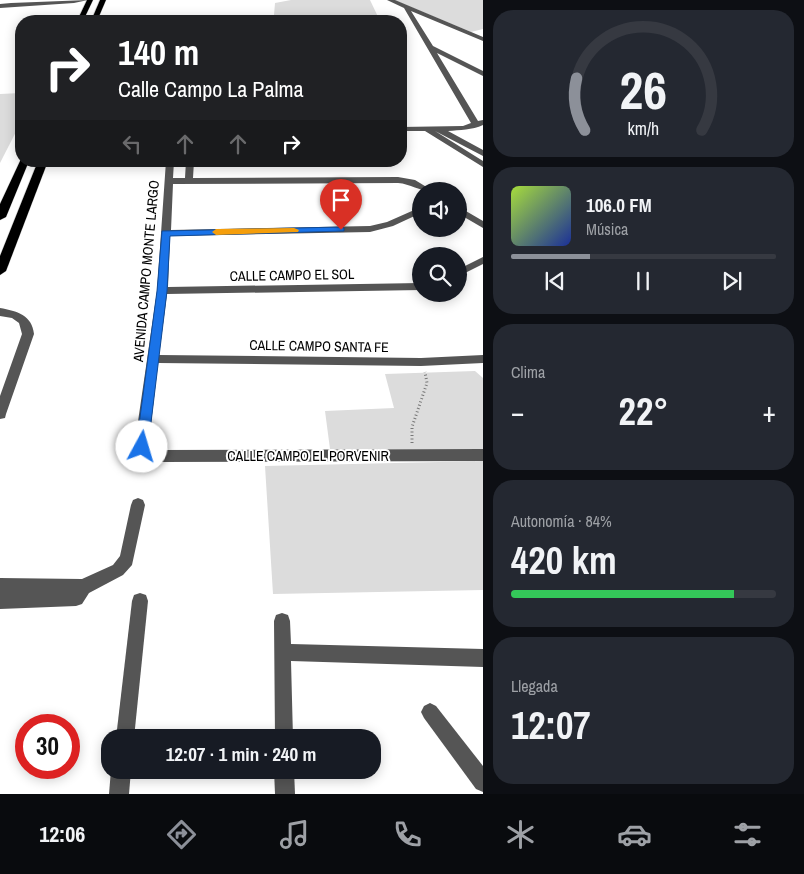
<!DOCTYPE html>
<html lang="es">
<meta charset="utf-8">
<style>
body{margin:0;font-family:"Archivo Narrow",sans-serif;background:#242831;color:#f1f3f6;height:100vh;display:flex;flex-direction:column;font-size:19px;white-space:nowrap}
*{box-sizing:border-box;margin:0}
p{font-size:16px;color:#9ea1a6}
.icon{flex:none;width:28px;height:28px;fill:none;stroke:currentColor;stroke-width:2;stroke-linecap:round;stroke-linejoin:round}
.map{position:relative;flex:1;overflow:hidden}
.drawer{display:flex;flex-direction:column;gap:10px;padding:10px;background:#0d0f14;width:321px}
.drawer>*{flex:none}
.guide{position:absolute;left:15px;top:15px;width:392px;height:152px;border-radius:20px;box-shadow:0 2px 12px #0003;background:#202124;color:#fff;overflow:hidden}
.controls{position:absolute;left:412px;top:182px;display:grid;gap:10px}
.controls a{display:grid;place-items:center;width:55px;height:55px;border-radius:50%;background:#171b24;box-shadow:0 2px 12px #0003;font-size:25px}
.speed{position:absolute;left:15px;top:714px;display:flex;gap:10px;font-size:25px;font-weight:700;text-align:center}
.speed>*{display:grid;place-content:center;width:65px;height:65px;border-radius:50%;background:#171b24;box-shadow:0 2px 12px #0003;line-height:1}
.speed .limit{border:8px solid #d22;background:#fff;color:#111}
.pin{position:absolute;display:grid;place-items:center;width:42px;height:42px;color:#fff;margin:-51px -21px;border-radius:50% 50% 50% 0;rotate:-45deg;box-shadow:0 0 5px #0007}
.pin .icon{rotate:45deg}
.me{position:absolute;width:55px;margin:-28px;rotate:6deg;stroke-linejoin:round;filter:drop-shadow(0 0 4px #0008)}
.turn{display:flex;align-items:center;gap:18px;height:105px;padding:0 20px;font-size:22px}
.turn .icon{width:65px;height:65px;stroke-width:2.5}
.turn b{display:block;font-size:35px;line-height:42px}
.lanes{display:flex;align-items:center;height:48px;padding:0 20px;background:#0003;justify-content:center;gap:25px;direction:ltr}
.lanes .off{opacity:.35}
.big{font-size:38px;font-weight:700;line-height:1.1}
.drawer .card{flex:1;display:flex;flex-direction:column;justify-content:center;gap:8px;min-width:0;padding:0 18px;border-radius:20px;background:#242831}
.drawer .dial{align-items:center;gap:0}
.dial svg{height:130px;overflow:visible;fill:none;stroke:#363941;stroke-width:7;stroke-linecap:round;text-anchor:middle}
.dial text{fill:#f1f3f6;stroke:none}
.song{display:flex;align-items:center;gap:15px}
.cover{width:60px;height:60px;border-radius:8px;background:linear-gradient(135deg,hsl(80 70% 55%),hsl(230 70% 35%))}
.played{height:5px;border-radius:2px;background:linear-gradient(90deg,#8c9099 30%,#363941 30%)}
.keys{display:flex;justify-content:space-around;direction:ltr}
.heat{display:flex;justify-content:space-between;align-items:center;font-size:28px;direction:ltr}
.charge{height:8px;border-radius:4px;background:linear-gradient(90deg,#34c759 84%,#363941 0)}
.trip{position:absolute;left:101px;top:729px;width:280px;height:50px;border-radius:20px;background:#171b24;box-shadow:0 2px 12px #0003;font-weight:700;line-height:50px;text-align:center}
.menu{display:flex;height:80px;justify-content:space-around;align-items:center;background:#090b0e;color:#9ea1a6}
.menu .icon{width:35px;height:35px}
.menu .active{color:#8c9099}
.menu b{font-size:22px;color:#f1f3f6}
main{display:flex;flex:1;min-height:0}
.map>svg:first-child{display:block}
</style>
<main>
<div class="map">
<svg width="483" height="794" viewBox="0 0 483 794">
<rect width="100%" height="100%" fill="#fff"/>
<g fill="#dcdcdc">
<polygon points="291,0 370,0 380,21 280,21 287,20 282,15 274,15 275,3"/>
<polygon points="394,0 483,0 483,29 471,32"/>
<polygon points="21,93 21,122 0,163 0,94"/>
<polygon points="475,371 483,378 483,449 330,449 325,411 394,408 385,374"/>
<polygon points="483,461 483,590 273,594 265,466"/>
</g>
<g fill="none" stroke-linecap="round" stroke-linejoin="round">
<defs>
<g id="highway">
<polygon points="87,0 93,0 83,21 77,21"/>
<polygon points="100,0 106,0 97,21 91,21"/>
<polygon points="21,159 21,161 29,161 6,217 0,220 0,204"/>
<polygon points="38,161 48,161 6,271 0,275 0,256"/>
</g>
</defs>
<use href="#highway" stroke="#dbdbdb" stroke-width="1"/>
<polyline stroke="#777" stroke-width="3" stroke-dasharray="1 2.5" stroke-linecap="butt" points="412,443 412,427 427,383 425,372"/>
<g fill="#555" fill-rule="evenodd">
<polygon points="88,0 74,3 0,8 0,4 11,3"/>
<path d="M387,0H395L483,37V41L411,11L433,46L483,71V76L437,53L478,121L483,120V125C472,130 460,130 448,131L483,150V156L435,131L483,161V167L425,131H401V127L463,126L471,123L404,8Z"/>
<path d="M166,161H174L173,178H185L186,161H194L193,178L398,177L415,180L433,191C421,192 411,184 398,183L173,184L171,230L370,226L387,222L421,207V213L393,226L370,232L170,236L168,287L421,283V290L167,294L159,355L421,358L483,355V363L421,366L158,363L149,442L150,448L160,450L483,449V461L160,462L140,456L135,442L157,291Z"/>
<polygon points="459,207 483,221 483,228 459,214"/>
<polygon points="483,257 483,264 459,276 459,269"/>
<path d="M0,308C17,311 32,315 34,334L6,414L5,418L0,419V396L22,334L19,323L12,318L0,316Z"/>
<polygon points="138,498 143,500 145,505 132,565 123,575 89,593 82,604 76,606 0,609 0,578 82,579 113,565 120,556 131,505 133,500"/>
<polygon points="140,593 146,595 148,601 134,738 116,738 132,601 134,595"/>
<polygon points="282,613 288,615 290,621 291,644 483,649 483,667 291,661 293,738 275,738 274,621 276,615"/>
<polygon points="430,703 436,706 483,766 483,792 476,789 424,718 421,712 424,706"/>
<polygon points="111,770 131,770 129,794 109,794"/>
<polygon points="274,770 294,770 295,794 275,794"/>
</g>
<use href="#highway" fill="#000" fill-rule="evenodd"/>
</g>
<polygon fill="#1a73e8" stroke="#114b97" points="341,227 344,228 344,231 170,236 167,291 148,447 146,451 138,451 136,447 157,291 162,231"/>
<polygon fill="#f59e0b" points="294,228 299,230 298,232 216,235 212,232 216,229"/>
<g text-anchor="middle" dominant-baseline="central" stroke-width="4" stroke-linejoin="round" paint-order="stroke">
<g font-size="14" fill="#000" stroke="#fff">
<text transform="translate(146 271) rotate(-85)">AVENIDA CAMPO MONTE LARGO</text>
<text transform="translate(292 275) rotate(-1)">CALLE CAMPO EL SOL</text>
<text transform="translate(319 346) rotate(1)">CALLE CAMPO SANTA FE</text>
<text x="308" y="456">CALLE CAMPO EL PORVENIR</text>
</g>
</g>
</svg>
<div class="controls">
<a><svg class="icon" aria-label="sound" viewBox="0 0 24 24"><path d="M4 9h4l5-4v14l-5-4H4zM17 9q2 3 0 6"/></svg></a>
<a><svg class="icon" aria-label="search" viewBox="0 0 24 24"><circle cx="10" cy="10" r="6"/><path d="M15 15l6 6"/></svg></a>
</div>
<div class="speed"><div class="limit">30</div></div>
<div class="pin" style="left:341px;top:230px;background:#d93025"><svg class="icon" aria-label="arrive" viewBox="0 0 24 24"><path d="M6 21V4h12l-3 4 3 4H6"/></svg></div>
<svg class="me" style="left:142px;top:447px" viewBox="-20 -20 40 40"><circle r="19" fill="#fff"/><path d="M0-13L10 11 0 6-10 11z" fill="#1a73e8"/></svg>
<div class="trip">12:07 · 1 min · 240 m</div>
<div class="guide">
<div class="turn"><svg class="icon" aria-label="right" viewBox="0 0 24 24"><path d="M7 20v-9h11M14 6l5 5-5 5"/></svg><div><b>140 m</b>Calle Campo La Palma</div></div>
<div class="lanes"><svg class="icon off" aria-label="left" viewBox="0 0 24 24"><path d="M17 20v-9H6M10 6l-5 5 5 5"/></svg><svg class="icon off" aria-label="ahead" viewBox="0 0 24 24"><path d="M12 20V5M6 11l6-6 6 6"/></svg><svg class="icon off" aria-label="ahead" viewBox="0 0 24 24"><path d="M12 20V5M6 11l6-6 6 6"/></svg><svg class="icon" aria-label="right" viewBox="0 0 24 24"><path d="M7 20v-9h11M14 6l5 5-5 5"/></svg></div>
</div>
</div>
<section class="drawer">
<div class="card dial"><svg viewBox="0 0 100 80">
<path d="M14 69A42 42 0 1 1 86 69"/>
<path d="M14 69A42 42 0 0 1 9 37" stroke="#8c9099"/>
<text x="50" y="56" font-size="32" font-weight="700">26</text>
<text x="50" y="72" font-size="11">km/h</text>
</svg></div>
<div class="card">
<div class="song"><i class="cover"></i><div><b>106.0 FM</b><p>Música</p></div></div>
<div class="played"></div>
<div class="keys"><svg class="icon" aria-label="previous" viewBox="0 0 24 24"><path d="M18 5L8 12l10 7zM5 5v14"/></svg><svg class="icon" aria-label="pause" viewBox="0 0 24 24"><path d="M8 5v14M16 5v14"/></svg><svg class="icon" aria-label="next" viewBox="0 0 24 24"><path d="M6 5l10 7-10 7zM19 5v14"/></svg></div>
</div>
<div class="card"><p>Clima</p>
<div class="heat"><a>−</a><b class="big">22°</b><a>+</a></div>
</div>
<div class="card"><p>Autonomía · 84%</p><b class="big">420 km</b><div class="charge"></div></div>
<div class="card"><p>Llegada</p><b class="big">12:07</b></div>
</section>
</main>
<nav class="menu">
<b>12:06</b>
<svg class="icon active" aria-label="directions" viewBox="0 0 24 24"><path d="M12 3l9 9-9 9-9-9zM9 14v-3h6M13 9l2 2-2 2"/></svg>
<svg class="icon" aria-label="music" viewBox="0 0 24 24"><path d="M9 18V5l10-2v13"/><circle cx="6" cy="18" r="3"/><circle cx="16" cy="16" r="3"/></svg>
<svg class="icon" aria-label="phone" viewBox="0 0 24 24"><path d="M5 4h4l2 5-3 2q2 4 5 5l2-3 5 2v4C11 20 4 13 5 4z"/></svg>
<svg class="icon" aria-label="climate" viewBox="0 0 24 24"><path d="M12 3v18M4 7l16 10M4 17L20 7"/></svg>
<svg class="icon" aria-label="car" viewBox="0 0 24 24"><path d="M5 17H2v-5l4-1 3-4h7l3 4 3 1v5h-3M9 17h6M6 11h13"/><circle cx="7" cy="17" r="2"/><circle cx="17" cy="17" r="2"/></svg>
<svg class="icon" aria-label="filters" viewBox="0 0 24 24"><path d="M4 7h16M4 17h16"/><circle cx="9" cy="7" r="2"/><circle cx="15" cy="17" r="2"/></svg>
</nav>
